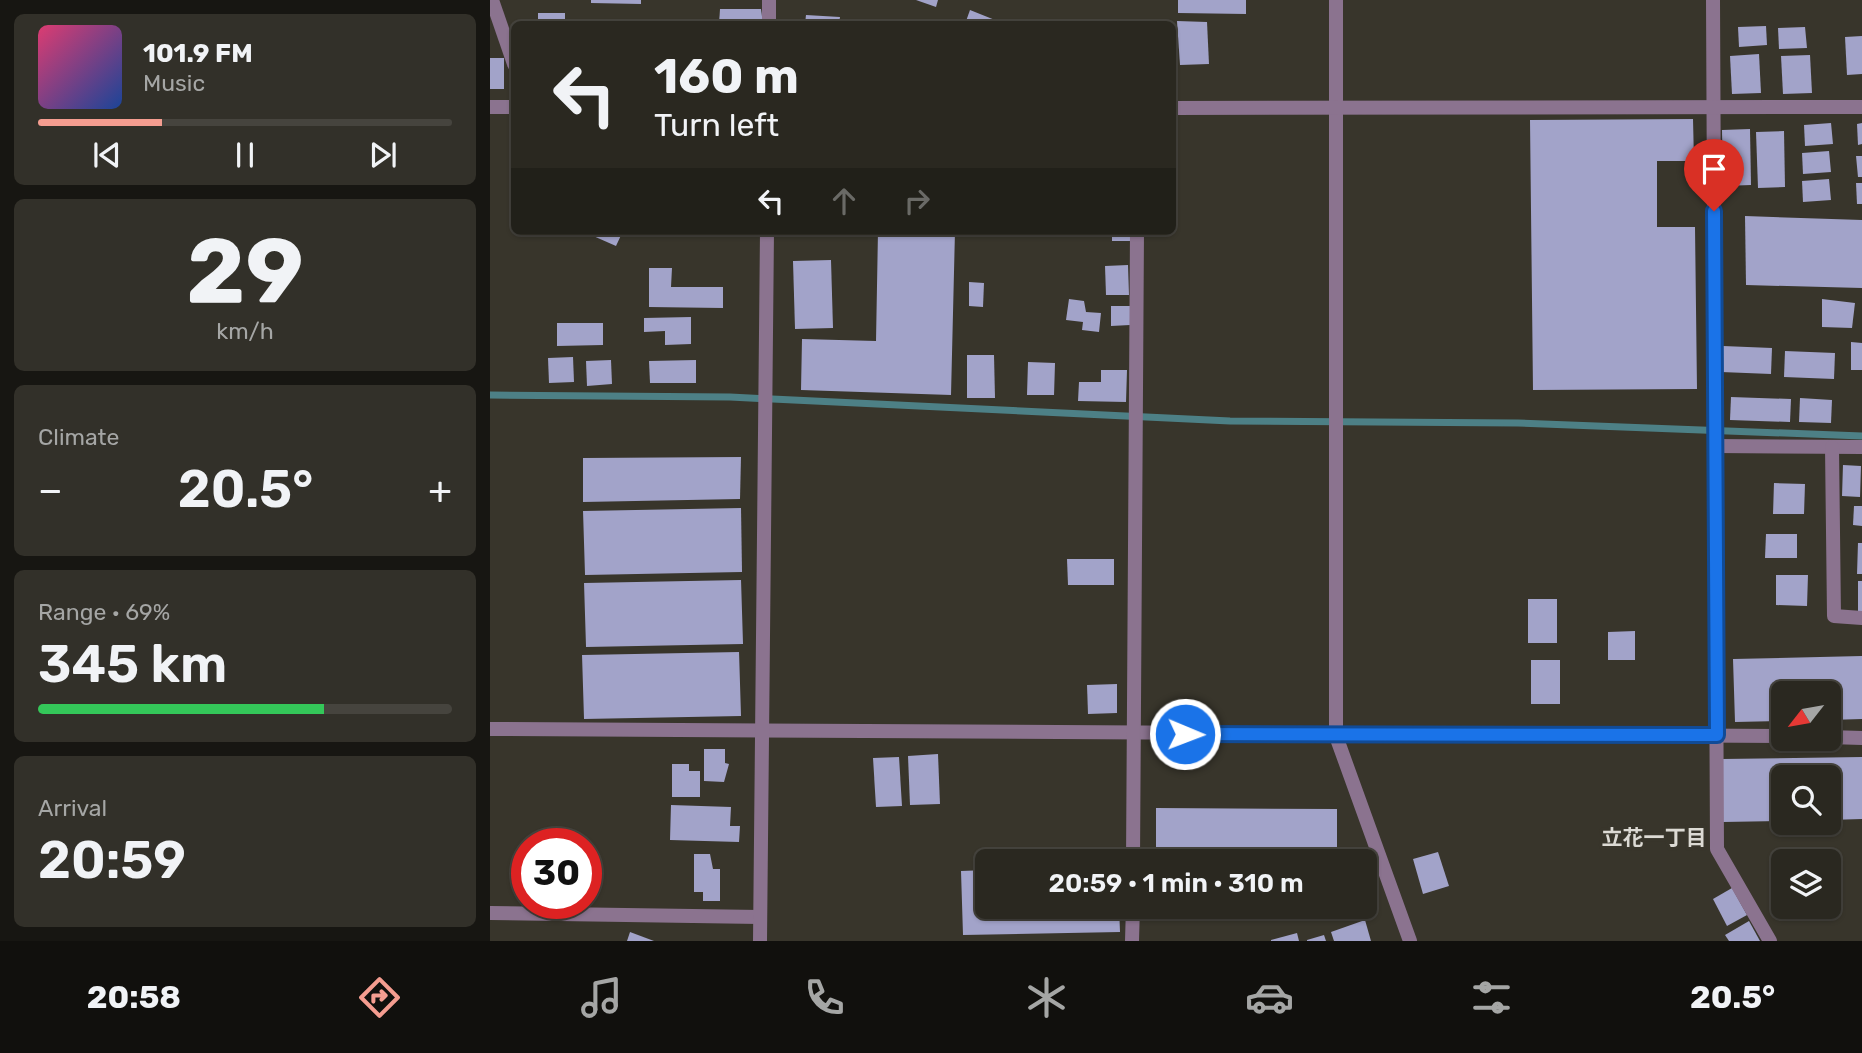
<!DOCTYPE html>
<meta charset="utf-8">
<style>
body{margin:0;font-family:Rubik,"Noto Sans JP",sans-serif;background:#323029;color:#f1f3f6;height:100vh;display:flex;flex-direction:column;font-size:26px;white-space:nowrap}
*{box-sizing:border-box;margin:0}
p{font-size:23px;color:#a5a6a5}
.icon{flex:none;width:38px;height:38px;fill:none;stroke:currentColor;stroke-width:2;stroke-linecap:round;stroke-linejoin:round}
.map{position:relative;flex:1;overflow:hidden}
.drawer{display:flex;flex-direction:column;gap:14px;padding:14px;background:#171612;width:490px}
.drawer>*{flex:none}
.hud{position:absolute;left:21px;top:21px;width:665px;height:214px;border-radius:10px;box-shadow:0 2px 5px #0004,0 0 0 2px #46443e;background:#2a2820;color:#f1f3f6;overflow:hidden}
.needle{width:46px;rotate:239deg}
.tools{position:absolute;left:1281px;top:681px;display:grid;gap:14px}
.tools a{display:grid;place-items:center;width:70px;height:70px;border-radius:10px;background:#2a2820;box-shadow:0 2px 5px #0004,0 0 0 2px #46443e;font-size:35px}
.speed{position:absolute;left:21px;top:828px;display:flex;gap:14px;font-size:35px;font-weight:700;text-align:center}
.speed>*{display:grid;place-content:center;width:91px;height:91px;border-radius:50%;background:#2a2820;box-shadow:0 2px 5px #0004,0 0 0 2px #46443e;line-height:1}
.speed .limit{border:10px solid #d22;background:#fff;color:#111}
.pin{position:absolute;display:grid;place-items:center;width:60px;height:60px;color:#fff;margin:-72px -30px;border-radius:50% 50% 50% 0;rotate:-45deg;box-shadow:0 0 7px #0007}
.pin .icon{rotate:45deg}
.me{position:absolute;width:77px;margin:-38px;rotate:91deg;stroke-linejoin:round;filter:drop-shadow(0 0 5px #0008)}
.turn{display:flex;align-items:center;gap:24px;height:147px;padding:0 28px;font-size:32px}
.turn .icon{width:91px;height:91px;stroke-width:2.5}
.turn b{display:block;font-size:49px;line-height:60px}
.lanes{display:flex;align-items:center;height:66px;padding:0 28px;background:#0003;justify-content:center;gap:35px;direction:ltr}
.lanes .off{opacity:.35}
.big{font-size:52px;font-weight:600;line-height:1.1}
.drawer .widget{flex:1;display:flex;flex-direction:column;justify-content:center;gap:10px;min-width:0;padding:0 24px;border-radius:10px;background:#323029}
.drawer .dial{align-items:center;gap:0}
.dial b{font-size:91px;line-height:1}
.song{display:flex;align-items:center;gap:21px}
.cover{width:84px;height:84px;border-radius:10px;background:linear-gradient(135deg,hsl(340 70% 55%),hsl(220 70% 35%))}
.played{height:7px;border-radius:4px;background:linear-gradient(90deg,#f59d90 30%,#46443e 30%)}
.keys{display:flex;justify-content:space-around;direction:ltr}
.heat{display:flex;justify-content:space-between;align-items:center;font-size:38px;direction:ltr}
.charge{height:10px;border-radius:5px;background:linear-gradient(90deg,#34c759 69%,#46443e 0)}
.trip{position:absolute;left:485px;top:849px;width:402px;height:70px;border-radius:10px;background:#2a2820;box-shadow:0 2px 5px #0004,0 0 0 2px #46443e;font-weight:600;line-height:70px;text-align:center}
.tabs{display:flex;height:112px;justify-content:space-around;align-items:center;background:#11100d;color:#a5a6a5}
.tabs .icon{width:49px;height:49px}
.tabs .selected{color:#f59d90}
.tabs b{font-size:32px;color:#f1f3f6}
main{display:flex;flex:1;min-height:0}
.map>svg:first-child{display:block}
</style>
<main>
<section class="drawer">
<div class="widget">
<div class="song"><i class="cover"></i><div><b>101.9 FM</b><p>Music</p></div></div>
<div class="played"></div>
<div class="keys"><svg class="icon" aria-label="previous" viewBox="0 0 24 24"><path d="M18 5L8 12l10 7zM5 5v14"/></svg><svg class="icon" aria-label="pause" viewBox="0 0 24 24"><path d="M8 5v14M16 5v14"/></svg><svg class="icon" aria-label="next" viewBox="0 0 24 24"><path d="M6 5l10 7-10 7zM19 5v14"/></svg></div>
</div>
<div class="widget dial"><b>29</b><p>km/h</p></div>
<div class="widget"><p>Climate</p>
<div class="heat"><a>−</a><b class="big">20.5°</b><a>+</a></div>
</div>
<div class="widget"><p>Range · 69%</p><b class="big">345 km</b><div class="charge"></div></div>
<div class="widget"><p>Arrival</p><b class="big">20:59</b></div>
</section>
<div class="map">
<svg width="1372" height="941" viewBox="0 0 1372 941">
<rect width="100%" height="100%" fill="#38352b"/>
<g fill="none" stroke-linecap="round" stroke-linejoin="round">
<polyline stroke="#4d8086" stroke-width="7" points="0,395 240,397 740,421 1028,423 1372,436"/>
</g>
<g fill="#a2a3c9">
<polygon points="101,0 151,0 151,4 101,3"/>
<polygon points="426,0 448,0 446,7"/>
<polygon points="688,0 756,0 756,14 688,13"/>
<polygon points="230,9 271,9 273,24 229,24"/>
<polygon points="480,10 505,20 504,24 475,24"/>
<rect x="48" y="13" width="27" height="11"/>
<polygon points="316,15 350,17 349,24 315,24"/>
<polygon points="368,19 394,19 393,24 368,24"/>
<polygon points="687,21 717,22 719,64 690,65"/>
<polygon points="1276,26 1277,45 1249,47 1248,27"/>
<polygon points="1315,27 1317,48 1289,49 1288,28"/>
<polygon points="1372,36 1372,74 1357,75 1355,37"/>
<polygon points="1269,54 1271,93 1242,94 1240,56"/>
<polygon points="1320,55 1322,93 1293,94 1291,56"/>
<rect x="0" y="58" width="14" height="31"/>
<polygon points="1203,119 1204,161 1167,161 1167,227 1205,227 1207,389 1043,390 1040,120"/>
<polygon points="1341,123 1343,144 1315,146 1314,125"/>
<polygon points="1372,123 1372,144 1368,145 1367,124"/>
<polygon points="1260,129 1261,185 1233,186 1232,130"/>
<polygon points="1294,131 1295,187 1268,188 1266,132"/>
<polygon points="1339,151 1341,172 1313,174 1312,153"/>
<polygon points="1366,156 1372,156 1372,177 1368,177"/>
<polygon points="1339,179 1341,200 1313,202 1312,181"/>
<polygon points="1366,183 1372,183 1372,204 1367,204"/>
<polygon points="1255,216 1372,220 1372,288 1256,285"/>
<polygon points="103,231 133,231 126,246 101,235"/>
<polygon points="388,231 465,231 461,395 311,390 312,339 386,341"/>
<rect x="622" y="231" width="18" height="10"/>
<polygon points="341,260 343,328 305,329 303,261"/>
<polygon points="638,265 639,295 616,295 615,266"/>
<polygon points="159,268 182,268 181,287 233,287 233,308 159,307"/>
<polygon points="479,282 494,283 493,307 479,306"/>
<polygon points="579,299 594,301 596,312 611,313 609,332 592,330 593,322 576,320"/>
<polygon points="1332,299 1365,303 1362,328 1332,327"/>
<polygon points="621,306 640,306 640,325 621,326"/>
<polygon points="201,317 201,344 175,345 175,331 154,332 154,318"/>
<polygon points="67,323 113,323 113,345 67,346"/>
<polygon points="1361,342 1372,343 1372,370 1361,370"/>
<polygon points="1233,346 1282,348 1281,374 1231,372"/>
<polygon points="1295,351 1345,353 1344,379 1294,377"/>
<polygon points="477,355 504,355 505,398 477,398"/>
<polygon points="83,357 84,382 59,383 58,358"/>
<polygon points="121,360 122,384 97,386 96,361"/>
<polygon points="206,360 206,383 160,383 159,361"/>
<polygon points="538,362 565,363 564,395 537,395"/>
<polygon points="611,370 637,370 636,402 588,401 589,382 611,382"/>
<polygon points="1241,397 1301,399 1300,422 1240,420"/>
<polygon points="1310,398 1342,400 1341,423 1309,422"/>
<polygon points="251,457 250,499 93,502 93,458"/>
<polygon points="1353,465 1371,466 1370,497 1352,496"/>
<polygon points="1284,483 1315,484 1314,514 1283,514"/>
<polygon points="1364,506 1372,506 1372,526 1363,525"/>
<polygon points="251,508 252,572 95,575 93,511"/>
<polygon points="1276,534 1307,534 1307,558 1275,558"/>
<polygon points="1368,543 1372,543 1372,574 1367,574"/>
<polygon points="577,559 624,559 624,585 578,585"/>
<polygon points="1286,575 1318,575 1317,606 1286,605"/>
<polygon points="251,580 253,644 96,647 94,583"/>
<polygon points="1368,581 1372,581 1372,613 1368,612"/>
<rect x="1038" y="599" width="29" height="44"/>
<polygon points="1145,631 1145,660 1118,660 1118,632"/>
<polygon points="249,652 251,716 94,719 92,655"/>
<polygon points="1372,656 1372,719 1339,720 1339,693 1293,693 1293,721 1245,722 1243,659"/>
<rect x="1041" y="660" width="29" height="44"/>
<polygon points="627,684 627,713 598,714 597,685"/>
<polygon points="214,749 235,749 235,763 239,764 234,782 214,781"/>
<polygon points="448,754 450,804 420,805 418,756"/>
<polygon points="409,757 412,806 386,807 383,758"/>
<polygon points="1372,757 1372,819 1339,820 1339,777 1293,777 1293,821 1233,822 1232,759"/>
<polygon points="182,764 199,764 199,771 210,771 210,797 182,797"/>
<polygon points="181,805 241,807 240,826 250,826 249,842 180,840"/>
<polygon points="666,808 847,809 847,861 666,861"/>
<polygon points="948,852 959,886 933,894 923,859"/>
<polygon points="204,854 220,854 223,869 230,869 230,901 213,901 213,892 204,892"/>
<polygon points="497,870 497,906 629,906 630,932 473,935 471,871"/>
<polygon points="1242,888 1257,915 1237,926 1223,899"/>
<polygon points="875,920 881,941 844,941 841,932"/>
<polygon points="1259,921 1270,941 1239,941 1235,935"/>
<polygon points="140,932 164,941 137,941"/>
<polygon points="807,933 809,941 781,941 781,940"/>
<polygon points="834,935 836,941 817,941 817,940"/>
</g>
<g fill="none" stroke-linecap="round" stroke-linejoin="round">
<g stroke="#8b738f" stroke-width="14">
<polyline points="2,0 24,64"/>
<polyline points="846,0 846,736 920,941"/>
<polyline points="1223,0 1227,849 1280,941"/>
<polyline points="0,107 24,107"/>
<polyline points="682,108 1372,107"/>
<polyline points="1225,446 1372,447"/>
<polyline points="1342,447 1344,616 1372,618"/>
<polyline points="0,729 1293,736"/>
<polyline points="1339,737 1372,738"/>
<polyline points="643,861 647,231"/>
<polyline points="0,913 270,917"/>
<polyline points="642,941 643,906"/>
</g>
<g stroke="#8b738f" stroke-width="14">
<polyline points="279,24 279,0"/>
<polyline points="270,941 277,231"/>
</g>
</g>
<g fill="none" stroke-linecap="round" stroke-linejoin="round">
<defs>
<polyline id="route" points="695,734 1227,735 1224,211"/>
</defs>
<use href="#route" stroke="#114b97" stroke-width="18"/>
<use href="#route" stroke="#1a73e8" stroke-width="12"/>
</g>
<g text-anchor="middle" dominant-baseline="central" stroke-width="7" stroke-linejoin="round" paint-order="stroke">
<g font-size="21" font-weight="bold" fill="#dcdad4" stroke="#38352b">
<text x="1164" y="837">立花一丁目</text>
</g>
</g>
</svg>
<div class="tools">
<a><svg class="needle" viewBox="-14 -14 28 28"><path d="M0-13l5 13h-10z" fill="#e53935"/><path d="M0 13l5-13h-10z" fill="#a5a6a5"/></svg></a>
<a><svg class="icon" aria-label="search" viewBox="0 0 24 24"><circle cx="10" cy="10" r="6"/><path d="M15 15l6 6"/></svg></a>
<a><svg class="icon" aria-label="layers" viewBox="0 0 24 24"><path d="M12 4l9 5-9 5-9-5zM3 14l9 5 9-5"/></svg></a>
</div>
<div class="speed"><div class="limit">30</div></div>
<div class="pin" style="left:1224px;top:211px;background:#d93025"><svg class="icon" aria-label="arrive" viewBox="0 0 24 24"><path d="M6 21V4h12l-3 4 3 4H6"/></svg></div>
<svg class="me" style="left:695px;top:734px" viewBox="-20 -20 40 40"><circle r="17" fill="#1a73e8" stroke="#fff" stroke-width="3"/><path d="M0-11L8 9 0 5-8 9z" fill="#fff"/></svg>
<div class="trip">20:59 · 1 min · 310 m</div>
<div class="hud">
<div class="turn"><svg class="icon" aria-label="left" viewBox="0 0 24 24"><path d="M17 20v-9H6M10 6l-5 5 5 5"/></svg><div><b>160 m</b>Turn left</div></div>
<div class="lanes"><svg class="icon" aria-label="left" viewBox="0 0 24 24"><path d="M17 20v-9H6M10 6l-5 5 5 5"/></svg><svg class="icon off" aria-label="ahead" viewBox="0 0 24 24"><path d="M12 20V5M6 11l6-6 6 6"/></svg><svg class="icon off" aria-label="right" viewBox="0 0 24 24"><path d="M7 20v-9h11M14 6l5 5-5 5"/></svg></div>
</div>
</div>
</main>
<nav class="tabs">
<b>20:58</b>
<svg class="icon selected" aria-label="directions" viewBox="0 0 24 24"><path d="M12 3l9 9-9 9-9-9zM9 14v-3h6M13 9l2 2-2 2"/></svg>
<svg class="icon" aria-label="music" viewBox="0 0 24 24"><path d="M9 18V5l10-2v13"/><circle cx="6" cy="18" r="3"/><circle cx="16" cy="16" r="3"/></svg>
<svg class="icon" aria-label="phone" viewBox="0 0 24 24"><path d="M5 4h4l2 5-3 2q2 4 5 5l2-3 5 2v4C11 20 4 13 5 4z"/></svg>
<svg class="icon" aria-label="climate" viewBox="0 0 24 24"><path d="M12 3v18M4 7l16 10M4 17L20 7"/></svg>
<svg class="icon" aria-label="car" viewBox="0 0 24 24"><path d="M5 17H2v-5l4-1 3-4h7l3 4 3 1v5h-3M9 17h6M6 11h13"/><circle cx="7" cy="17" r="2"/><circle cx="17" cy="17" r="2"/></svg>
<svg class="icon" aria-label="filters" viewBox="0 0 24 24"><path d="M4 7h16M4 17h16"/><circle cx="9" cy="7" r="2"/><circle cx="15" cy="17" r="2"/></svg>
<b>20.5°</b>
</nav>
